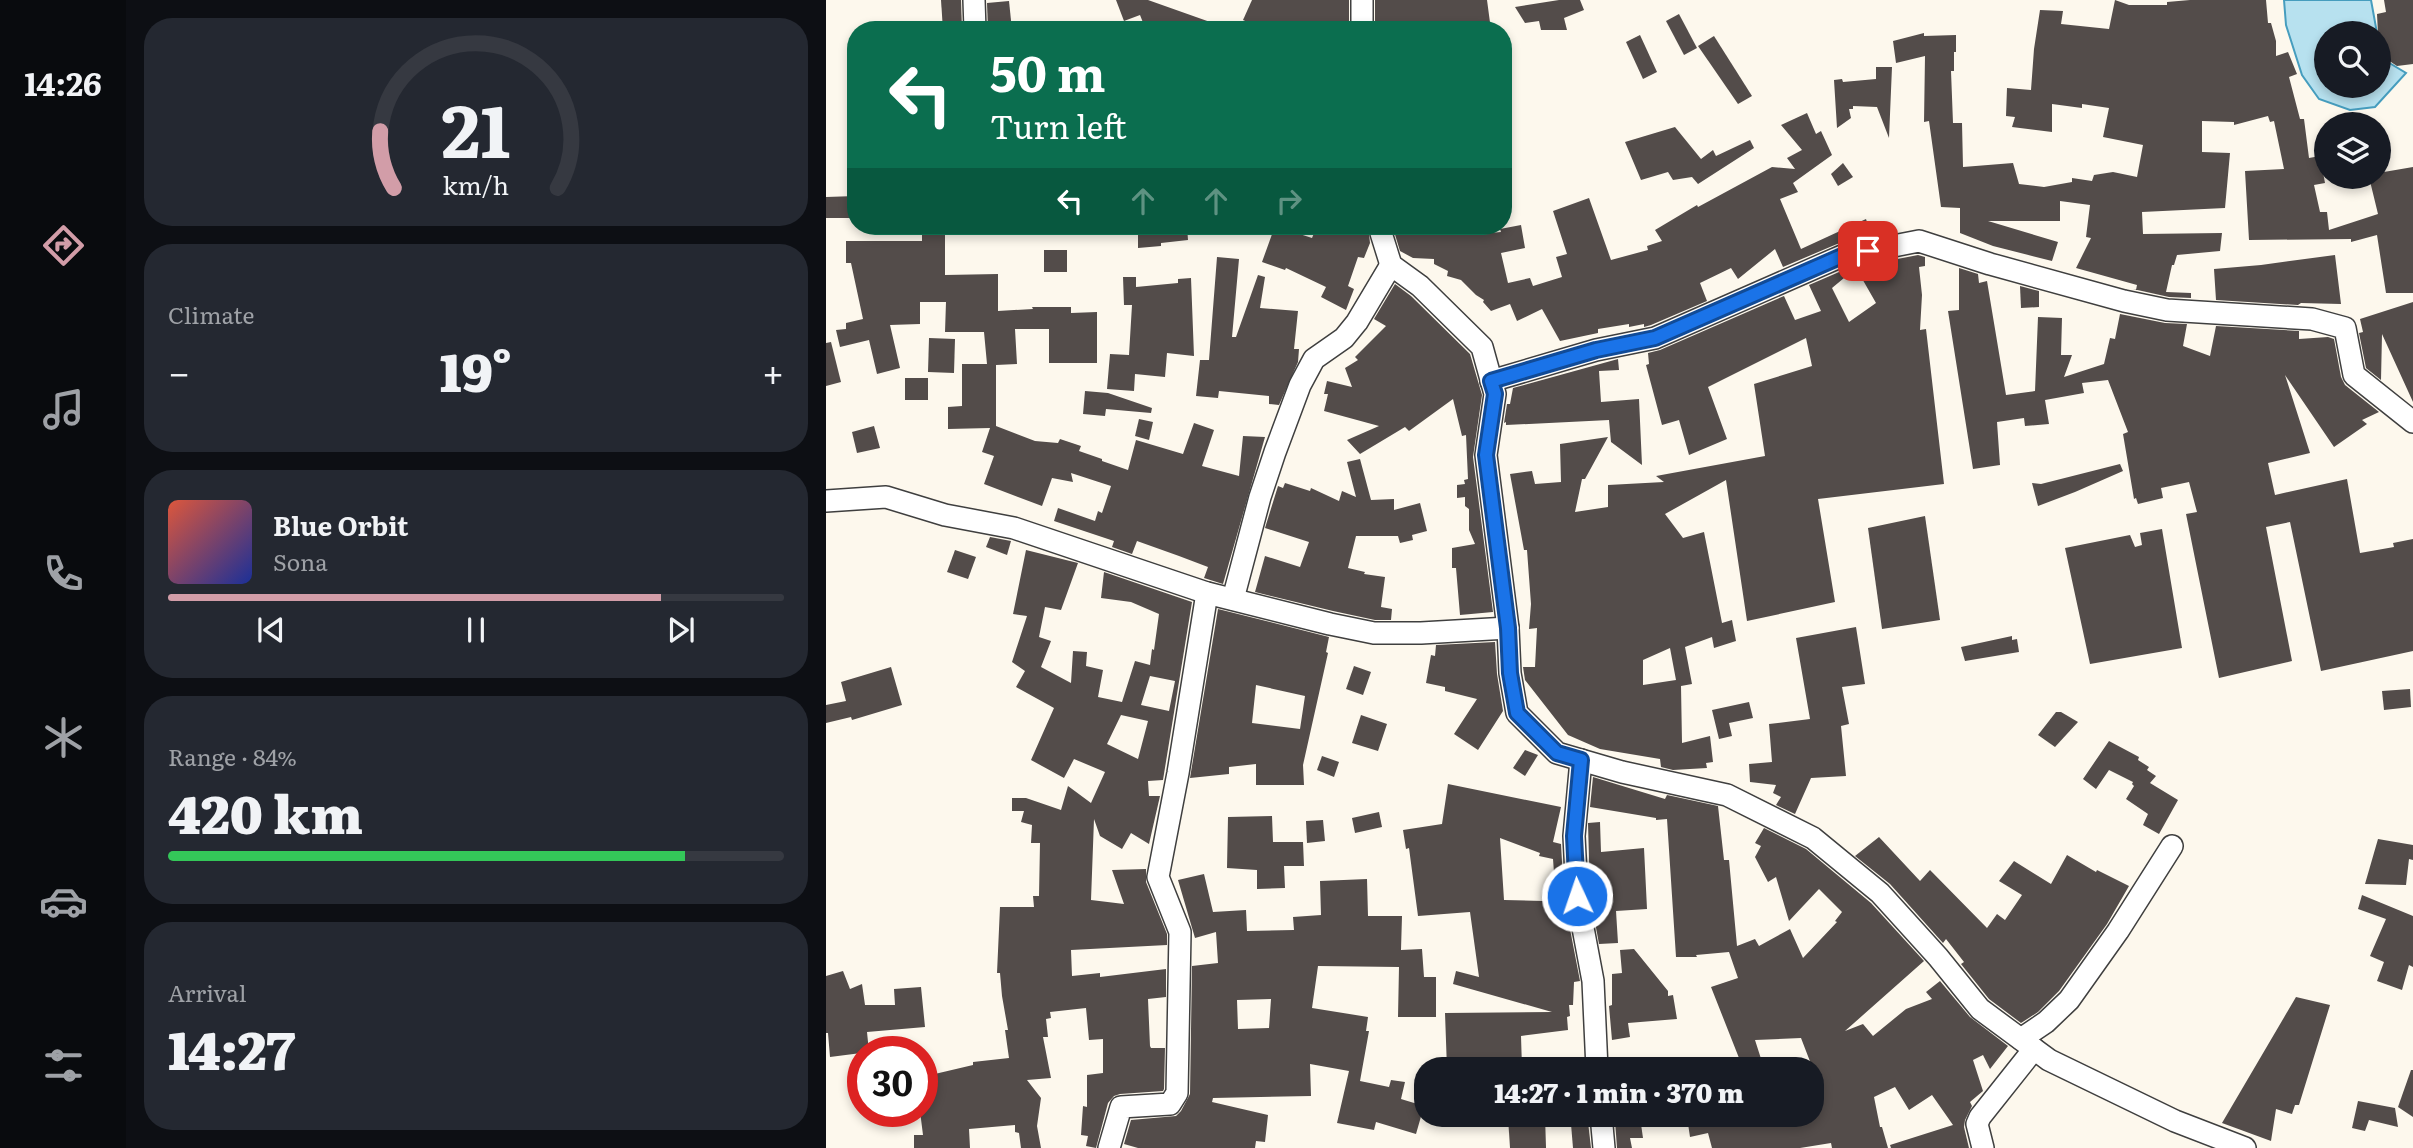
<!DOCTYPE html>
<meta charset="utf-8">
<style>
body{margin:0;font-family:Literata,serif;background:#242831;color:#f1f3f6;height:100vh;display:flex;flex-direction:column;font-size:26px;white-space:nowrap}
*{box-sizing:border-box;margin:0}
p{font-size:23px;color:#9ea1a6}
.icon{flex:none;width:38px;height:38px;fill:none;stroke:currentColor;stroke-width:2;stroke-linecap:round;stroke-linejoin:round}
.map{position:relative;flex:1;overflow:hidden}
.side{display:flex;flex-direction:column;gap:18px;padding:18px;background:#0d0f14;width:700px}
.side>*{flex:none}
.guide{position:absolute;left:21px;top:21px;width:665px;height:214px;border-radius:28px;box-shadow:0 4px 10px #0003;background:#0b6e4f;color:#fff;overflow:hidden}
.controls{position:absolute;left:1488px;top:21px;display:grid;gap:14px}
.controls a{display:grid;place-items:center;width:77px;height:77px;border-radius:50%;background:#171b24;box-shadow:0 4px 10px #0003;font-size:35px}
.speed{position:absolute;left:21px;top:1036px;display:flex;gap:14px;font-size:35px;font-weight:700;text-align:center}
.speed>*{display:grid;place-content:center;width:91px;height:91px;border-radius:50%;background:#171b24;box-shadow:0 4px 10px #0003;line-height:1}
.speed .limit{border:10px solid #d22;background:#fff;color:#111}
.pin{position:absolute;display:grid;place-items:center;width:60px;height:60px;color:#fff;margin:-30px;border-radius:14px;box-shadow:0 4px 10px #0006}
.me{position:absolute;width:77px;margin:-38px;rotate:357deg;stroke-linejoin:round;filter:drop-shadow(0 0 5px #0008)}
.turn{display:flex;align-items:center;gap:24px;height:147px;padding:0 28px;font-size:32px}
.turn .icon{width:91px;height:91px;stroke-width:2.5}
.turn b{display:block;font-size:49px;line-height:60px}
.lanes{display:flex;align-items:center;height:66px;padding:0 28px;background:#0003;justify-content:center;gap:35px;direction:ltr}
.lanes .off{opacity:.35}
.big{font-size:52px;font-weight:800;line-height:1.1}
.side .card{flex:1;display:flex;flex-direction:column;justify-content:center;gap:10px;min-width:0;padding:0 24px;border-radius:28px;background:#242831}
.side .dial{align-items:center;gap:0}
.dial svg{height:182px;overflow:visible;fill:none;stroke:#363941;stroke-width:7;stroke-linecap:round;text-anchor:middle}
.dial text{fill:#f1f3f6;stroke:none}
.song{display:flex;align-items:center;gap:21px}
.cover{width:84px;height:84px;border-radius:10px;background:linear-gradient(135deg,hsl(10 70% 55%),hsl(230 70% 35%))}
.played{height:7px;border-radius:4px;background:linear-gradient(90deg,#d29da8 80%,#363941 80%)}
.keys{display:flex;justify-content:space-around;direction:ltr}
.heat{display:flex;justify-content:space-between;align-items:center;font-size:38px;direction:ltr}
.charge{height:10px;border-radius:5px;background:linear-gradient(90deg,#34c759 84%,#363941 0)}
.trip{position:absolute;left:588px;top:1057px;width:410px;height:70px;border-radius:28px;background:#171b24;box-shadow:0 4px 10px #0003;font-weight:800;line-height:70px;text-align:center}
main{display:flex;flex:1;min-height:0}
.dock{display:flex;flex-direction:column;width:126px;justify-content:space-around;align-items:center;background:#090b0e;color:#9ea1a6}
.dock .icon{width:49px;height:49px}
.dock .current{color:#d29da8}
.dock b{font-size:32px;color:#f1f3f6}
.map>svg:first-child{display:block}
</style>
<main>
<nav class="dock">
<b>14:26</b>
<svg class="icon current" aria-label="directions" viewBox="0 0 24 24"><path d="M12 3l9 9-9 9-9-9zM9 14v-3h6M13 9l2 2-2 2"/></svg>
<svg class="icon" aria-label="music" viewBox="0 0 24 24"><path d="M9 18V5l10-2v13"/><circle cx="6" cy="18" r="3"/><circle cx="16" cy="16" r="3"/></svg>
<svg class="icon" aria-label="phone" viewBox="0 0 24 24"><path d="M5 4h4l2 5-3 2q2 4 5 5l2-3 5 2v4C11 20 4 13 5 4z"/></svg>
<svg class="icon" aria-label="climate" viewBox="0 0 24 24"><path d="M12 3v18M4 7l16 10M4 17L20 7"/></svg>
<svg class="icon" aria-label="car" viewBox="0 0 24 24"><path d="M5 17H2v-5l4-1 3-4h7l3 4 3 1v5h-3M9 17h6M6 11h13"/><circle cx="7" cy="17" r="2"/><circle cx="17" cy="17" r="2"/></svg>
<svg class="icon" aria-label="filters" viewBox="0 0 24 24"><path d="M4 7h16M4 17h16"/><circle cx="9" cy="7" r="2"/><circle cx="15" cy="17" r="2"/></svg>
</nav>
<section class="side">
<div class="card dial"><svg viewBox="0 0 100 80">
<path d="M14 69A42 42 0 1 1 86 69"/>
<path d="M14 69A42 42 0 0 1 8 44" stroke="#d29da8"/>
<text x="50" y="56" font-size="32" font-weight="700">21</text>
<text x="50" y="72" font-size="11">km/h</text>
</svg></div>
<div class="card"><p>Climate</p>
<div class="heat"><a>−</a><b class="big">19°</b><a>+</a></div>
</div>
<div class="card">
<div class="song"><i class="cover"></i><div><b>Blue Orbit</b><p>Sona</p></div></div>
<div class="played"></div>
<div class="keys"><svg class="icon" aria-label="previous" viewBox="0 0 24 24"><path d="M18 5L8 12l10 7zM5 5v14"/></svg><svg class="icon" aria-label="pause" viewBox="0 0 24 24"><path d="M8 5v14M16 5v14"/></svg><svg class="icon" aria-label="next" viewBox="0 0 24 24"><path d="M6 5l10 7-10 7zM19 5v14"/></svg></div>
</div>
<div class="card"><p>Range · 84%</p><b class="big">420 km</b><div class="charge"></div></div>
<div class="card"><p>Arrival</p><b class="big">14:27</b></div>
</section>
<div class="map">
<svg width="1587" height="1148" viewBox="0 0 1587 1148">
<rect width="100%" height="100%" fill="#fdf8ed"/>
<polygon fill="#b7e1ef" stroke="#469dbe" stroke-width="2" points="1458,0 1545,0 1551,33 1500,33 1500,86 1552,86 1552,40 1555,58 1580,73 1549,107 1524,110 1493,99 1476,75 1460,25"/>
<g fill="#534c4a" fill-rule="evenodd">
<polygon points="115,0 135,0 136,30 117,30"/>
<polygon points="290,0 322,0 401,28 401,30 320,30 314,15 298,21"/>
<polygon points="426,0 523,0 523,29 438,30 417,20"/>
<polygon points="549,0 661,0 665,30 619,30 619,25 597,30 549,29"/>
<polygon points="733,0 754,0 758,10 738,18 741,30 715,30 713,21 699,23 689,7"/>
<polygon points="1289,0 1303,5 1341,5 1341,2 1364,0 1440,0 1442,23 1445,23 1450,41 1450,56 1462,52 1471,74 1463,77 1474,119 1478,119 1483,158 1494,156 1499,183 1488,185 1494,212 1501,212 1503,230 1552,214 1543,177 1552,177 1552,173 1587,167 1587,293 1560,293 1551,235 1525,242 1525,239 1423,240 1419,171 1458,169 1448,121 1444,122 1442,116 1408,125 1408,122 1376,121 1376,152 1404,153 1399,208 1316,212 1317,234 1396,233 1394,251 1351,255 1348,265 1346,265 1340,292 1365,293 1365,298 1343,297 1307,289 1310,290 1311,285 1250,268 1265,238 1260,237 1264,205 1234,201 1234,221 1162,221 1232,242 1226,261 1167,246 1134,233 1134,208 1115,207 1103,121 1098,122 1099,56 1070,63 1067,41 1098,33 1098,36 1130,35 1130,52 1128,52 1128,71 1125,71 1127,123 1136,123 1137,167 1187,163 1193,184 1218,187 1246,182 1246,178 1266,181 1268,175 1287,172 1311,177 1317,145 1277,137 1283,108 1256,104 1256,108 1226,104 1226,132 1186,127 1189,117 1180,116 1181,88 1205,90 1208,49 1214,10 1237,11 1235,24 1283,29"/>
<polygon points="1558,0 1587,0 1587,64 1571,66 1553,54 1551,14 1560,12"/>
<polygon points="183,1 186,30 162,30 161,3"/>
<polygon points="853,14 871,48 858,55 840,21"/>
<polygon points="814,35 831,72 817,79 800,42"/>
<polygon points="888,36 926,96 912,104 872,46"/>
<polygon points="1050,67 1066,67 1063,138 1051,107 1027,106 1027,109 1023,109 1025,118 1011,128 1008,80 1016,79 1017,82 1050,79"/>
<polygon points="981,113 990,134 995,131 1006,155 967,183 972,192 954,199 975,249 1040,219 1046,237 1011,244 957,267 949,249 912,279 905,268 874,283 881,301 825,325 818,327 818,324 803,327 803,324 772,329 772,333 734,341 716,309 691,321 684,304 665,311 657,302 658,300 650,295 635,280 621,276 622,271 608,264 608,259 587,258 574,251 568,231 568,228 641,226 641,235 675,232 674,229 695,225 699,248 675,253 682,283 704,278 707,286 736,277 730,257 741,254 727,211 763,198 785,260 822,250 821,246 836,241 829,230 871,205 872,207 946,167 969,169 961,158 976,150 955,125"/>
<polygon points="849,127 875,159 887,150 890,156 924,140 928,148 872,184 866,177 847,180 842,172 815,180 799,142"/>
<polygon points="1017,163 1027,177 1012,186 1005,174"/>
<polygon points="30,196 30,218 0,218 0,197"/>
<polygon points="96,226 119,226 119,275 172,274 172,311 207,309 206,307 245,307 245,313 271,312 271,363 223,363 223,329 189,329 191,364 170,365 170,426 209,441 232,443 234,439 255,446 253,451 276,459 276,461 302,470 310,440 357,454 368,423 388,430 376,466 413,476 417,436 439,437 397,584 378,578 382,567 353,556 311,541 306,554 286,547 288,541 228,521 232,508 269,521 272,511 276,513 285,486 245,473 247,482 226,478 216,506 158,484 168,456 156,452 164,428 122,429 122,407 136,406 136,364 161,364 158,332 119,332 120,302 94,302 94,324 64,325 74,368 51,374 43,340 14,347 10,330 20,329 20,323 37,319 25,263 20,263 20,241 96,241"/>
<polygon points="312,226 361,226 362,240 335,243 335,246 312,248"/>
<polygon points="449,226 486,238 491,226 542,226 544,243 538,258 532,257 522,286 528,289 520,310 495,297 500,287 460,268 459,270 436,262"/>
<rect x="218" y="250" width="23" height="22"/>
<path d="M1092,255L1099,257V266L1093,267L1096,295L1094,330L1100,329L1118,484L992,499L1009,602L921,621L900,480L839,514L857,538L878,532L896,623L906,620L910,641L888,648L886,637L859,647L866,684L855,686L856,743L884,736L887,762L880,763L881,768L847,770L835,767L834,759L774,749L742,735L699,680L697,667H709L711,628L703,629L705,604L701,550H698L684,474L706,471L709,484L735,482L734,444L782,437L759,479H756L749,512L782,507V485L838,482L830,476L939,456L928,384L986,366L980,338L882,387L901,439L863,455L853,420L836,425L820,365L823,364L822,353L834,350L958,296L969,320L995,311L983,285L1020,269ZM1030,268L1050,303L1023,322L1006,288ZM844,648L850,680L817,685V660Z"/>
<polygon points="1509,255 1515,304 1475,303 1472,305 1390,300 1388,269 1435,265"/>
<polygon points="391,257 413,259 406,337 410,337 432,275 439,277 434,308 472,311 468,349 473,349 472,362 453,405 443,404 443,396 393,391 392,398 370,396 374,360 383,360"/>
<polygon points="1133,268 1152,274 1153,283 1161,281 1180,395 1209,391 1212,317 1236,318 1235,355 1246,355 1238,377 1278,364 1284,338 1289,339 1294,314 1339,323 1361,324 1357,346 1384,356 1390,326 1473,331 1473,339 1502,337 1508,339 1515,377 1519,385 1553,412 1536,420 1541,424 1508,447 1459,375 1484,453 1442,463 1449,495 1521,479 1534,553 1568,547 1567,543 1587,539 1587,651 1495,671 1464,522 1440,527 1466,661 1393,678 1360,514 1371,512 1363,482 1335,488 1337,498 1312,504 1310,498 1308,499 1297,434 1302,432 1282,380 1256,383 1258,393 1219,400 1223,424 1199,426 1198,418 1171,422 1174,465 1147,469 1122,311 1133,310"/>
<polygon points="297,277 310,277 310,287 352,283 352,279 365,278 368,356 341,353 339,377 309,374 308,391 281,389 284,354 303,355 306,305 298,305"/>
<polygon points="569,284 585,296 644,354 656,395 647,457 667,612 634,615 630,568 626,568 626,548 649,544 643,530 643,509 639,506 639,497 631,498 631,485 639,484 638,480 642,479 640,435 636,436 627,399 583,431 579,427 534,454 521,440 553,426 498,411 502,394 498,394 501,381 526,387 519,368 532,360 529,357 560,326 548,319"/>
<polygon points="1194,286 1213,291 1213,307 1195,308"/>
<polygon points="1587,302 1587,402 1556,334 1555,380 1540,368 1533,333 1537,332 1534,319"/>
<polygon points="103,338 129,339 128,373 102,372"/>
<polygon points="5,342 15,382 0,386 0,343"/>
<polygon points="792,359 793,370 773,371 775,402 813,399 816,465 785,442 783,420 680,425 680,422 678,423 681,404 684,404 687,388"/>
<rect x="79" y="378" width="23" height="22"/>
<polygon points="259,391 282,393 326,408 325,413 280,409 279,416 257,414"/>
<polygon points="313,419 327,422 323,440 309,436"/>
<polygon points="48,426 54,448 31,453 26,432"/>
<polygon points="534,459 545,500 568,499 568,510 594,503 601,531 586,535 587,540 574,543 572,536 530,536 522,568 539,572 538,574 559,577 555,607 566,609 565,620 549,620 507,611 429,592 439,556 474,567 483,542 439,528 452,486 457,488 459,483 484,491 485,488 513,501 516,491 530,497 521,462"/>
<polygon points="1294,464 1297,471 1249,492 1212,506 1206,483 1215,484"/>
<polygon points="1099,516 1114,620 1056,629 1042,528"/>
<polygon points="1336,529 1356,648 1264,664 1239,548 1304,535 1309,547 1316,545 1314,533"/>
<polygon points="164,537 185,541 181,555 160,547"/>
<polygon points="129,550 150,557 142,579 121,572"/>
<path d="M200,550L252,563L235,610L219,607L213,637L225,641L215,667L245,683L247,651L261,652L260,666L277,670L272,697L296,702L309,661L324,665L326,649L328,650L333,614L305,602L275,598L278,572L366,602L337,780L322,781L323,796H334L323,844L305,833L296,849L274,836L268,819L265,900L298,904L286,870L320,869V882L341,934V945L245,950L246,976L274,973V977L340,969V997L322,999L324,1046L325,1048H339L338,1089L337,1091L294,1094L288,1096L282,1103L270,1148L260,1146L262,1136L255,1135L257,1106L261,1107V1075L277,1073V1039L263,1040L260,1008L224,1012L225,1018L220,1019L222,1037H217L225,1078L201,1080L215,1098L211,1126L215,1148H195L193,1133L189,1132V1125L143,1129L144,1148H88V1135H97L94,1111H96V1077L147,1065V1062L183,1058L179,1030H182L176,996L174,973H171L174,907H208L207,896H213L214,843H205L206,825L195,822L198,811H186V798H200L235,810L242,786L265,803L279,772L248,759L238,778L205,760L228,708L190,687L199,671L186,662L201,616L187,614ZM324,676L349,681L343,711L315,705ZM295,715L322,721L312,759L281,744Z"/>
<path d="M392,609L503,637L500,652L502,653L477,765L478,785H430V764L403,767V774L364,778ZM430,685L479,696L474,729L426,723Z"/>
<polygon points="1030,627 1039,684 1016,687 1023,724 1015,726 1020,776 985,778 969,814 950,805 955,797 947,793 950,785 924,782 923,764 946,762 943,724 984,719 970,638"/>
<polygon points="1186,636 1186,640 1191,639 1193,652 1139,661 1135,647"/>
<polygon points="669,642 671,674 677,711 652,750 628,734 651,699 619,691 619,687 600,683 605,655 609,656 610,645"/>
<polygon points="528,666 545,672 537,695 520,689"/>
<polygon points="65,667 76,705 26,720 25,717 0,723 0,705 20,701 15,682"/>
<polygon points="1584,689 1585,707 1558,710 1556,691"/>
<polygon points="923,702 927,718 903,723 906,736 893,739 886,710"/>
<polygon points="1230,712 1235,712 1252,722 1229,747 1212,735"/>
<polygon points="535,715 561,724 552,751 526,743"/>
<polygon points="1283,741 1313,757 1312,760 1323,767 1321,770 1330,776 1324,783 1352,800 1333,834 1317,825 1322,814 1300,799 1308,786 1306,784 1307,782 1283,770 1270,789 1257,779"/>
<polygon points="699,750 712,755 699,776 687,768"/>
<polygon points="496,756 513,762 508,777 491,770"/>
<polygon points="767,777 839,799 841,795 892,806 898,860 903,860 911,946 929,939 933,946 964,929 977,958 1011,922 1009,921 1016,912 993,889 963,921 950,877 942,882 929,857 935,846 929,843 938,828 980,849 1045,903 1098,961 1019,1031 1037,1024 1047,1036 1080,1009 1106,999 1100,992 1114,981 1144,1017 1182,1046 1164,1069 1157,1055 1147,1060 1157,1091 1144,1102 1146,1106 1139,1120 1138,1127 1143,1148 1065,1148 1064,1145 1127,1125 1106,1095 1083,1110 1069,1087 1048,1097 1054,1127 1056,1127 1062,1148 1006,1148 1005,1143 974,1148 886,1148 882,1133 864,1137 861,1117 876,1115 985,1115 985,1079 990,1077 975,1038 929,1040 937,1065 925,1069 889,1069 889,1066 913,1058 885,987 912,978 903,952 870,955 871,957 850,957 841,819 830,820 830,818 764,807"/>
<path d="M622,784L735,807L727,842L735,844L738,898L754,981L748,982L747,1005H743L744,1016L741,1017L742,1030L695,1036L696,1068L621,1069L619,1013L726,1012L627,984L630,971L653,977L644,912L592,916L583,848L580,849L577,830L616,824ZM674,838L714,853L713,856L727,859L729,886L720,885L717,901L678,900Z"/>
<polygon points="553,812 556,827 529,833 526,818"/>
<polygon points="446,816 447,842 477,842 478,866 458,866 459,888 431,889 431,870 401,868 402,817"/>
<polygon points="497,820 499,841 481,843 480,821"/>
<polygon points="774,822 775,852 818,848 821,909 790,911 792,943 773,944 764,894 762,823"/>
<polygon points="1053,837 1094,881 1104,870 1161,928 1171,914 1179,920 1196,895 1173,881 1188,861 1225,884 1241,855 1270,872 1271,870 1303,886 1281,924 1233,991 1212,1012 1195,1023 1163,999 1135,964 1138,962 1120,939 1117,943 1064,884 1029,856"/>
<polygon points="1552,839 1587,845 1587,860 1583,859 1580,885 1539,884"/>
<path d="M378,874L387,912L420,910L421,931L468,930L467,917L495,915L494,881L541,879L542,916H576L575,950L596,949L598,977H610V1017H572L573,967L492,966L486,1008L542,1017L540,1031H543L534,1081L563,1087L565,1080L579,1082L575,1099L598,1106L590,1134L550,1122L548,1130L511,1123L523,1071L484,1064L485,1096L387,1098L386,1102L442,1115L439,1142L430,1141L429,1148H312L298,1144L305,1120L350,1116L355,1111L364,1094L366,966L392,963L390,932L369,938L352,880ZM445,999L443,1028L412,1029L411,1000Z"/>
<polygon points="1536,895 1587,916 1587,967 1583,965 1576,990 1551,981 1558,962 1544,956 1560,919 1532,909"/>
<polygon points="808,949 842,991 842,996 847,995 851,1019 802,1023 804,1037 786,1040 783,1006 786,1005 786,974 796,973 794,950"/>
<polygon points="17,971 24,989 36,984 39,1005 69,1005 68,989 95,987 99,1027 41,1032 43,1052 4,1057 2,1033 0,1033 0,976"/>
<polygon points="1470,997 1504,1005 1473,1105 1469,1105 1466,1114 1450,1109 1445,1141 1396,1123"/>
<polygon points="1585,1070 1587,1070 1587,1117 1572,1107"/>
<polygon points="1532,1101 1569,1108 1572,1127 1543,1120 1539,1131 1526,1128"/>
<polygon points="719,1115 720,1148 684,1148 682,1117"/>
<polygon points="814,1117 817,1138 804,1138 806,1148 791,1148 789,1120"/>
<polygon points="762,1122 765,1148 747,1148 745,1124"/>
</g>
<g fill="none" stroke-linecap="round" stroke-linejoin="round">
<defs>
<g id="minor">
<polyline points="148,0 149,30"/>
<polyline points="536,0 536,30"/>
<polyline points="555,226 555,233 565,265 594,286 656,347 669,394 660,455 682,628 684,673 691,713 731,753 796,772 901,795 987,838 1054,893 1112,957 1154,1009 1223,1060 1349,1121 1419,1148"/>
<polyline points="665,381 770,350 829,338 1016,256 1093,241 1164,264 1298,301 1341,310 1486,319 1519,328 1528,375 1587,422"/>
<polyline points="0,501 60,497 119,515 188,528 381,593 504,624 548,633 595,633 682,628"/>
<polyline points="407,599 434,497 449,452 474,385 488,359 518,338 531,322 565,265"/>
<polyline points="755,760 748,836 751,896 767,981 771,1069"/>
<polyline points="1195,1039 1220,1022 1243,1000 1292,931 1346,846"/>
<polyline points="775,1115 778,1148"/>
<polyline points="283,1148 295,1107 344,1104 351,1093 354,932 332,877 352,773 381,593"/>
<polyline points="1157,1148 1151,1124 1154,1117 1208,1049"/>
</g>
</defs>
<use href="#minor" stroke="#3f3f3f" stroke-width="24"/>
<use href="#minor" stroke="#fff" stroke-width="21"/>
</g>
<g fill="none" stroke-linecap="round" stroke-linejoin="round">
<defs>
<polyline id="route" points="751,896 748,836 755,760 731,753 691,713 684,673 682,628 660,455 669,394 665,381 770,350 829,338 1016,256 1042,251"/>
</defs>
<use href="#route" stroke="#114b97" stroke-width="18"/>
<use href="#route" stroke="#1a73e8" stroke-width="12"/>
</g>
</svg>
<div class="controls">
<a><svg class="icon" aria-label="search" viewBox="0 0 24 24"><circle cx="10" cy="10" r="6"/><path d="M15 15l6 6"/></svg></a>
<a><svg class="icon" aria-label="layers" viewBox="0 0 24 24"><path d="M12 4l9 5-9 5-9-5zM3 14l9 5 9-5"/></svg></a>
</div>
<div class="speed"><div class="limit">30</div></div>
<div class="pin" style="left:1042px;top:251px;background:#d93025"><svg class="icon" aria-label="arrive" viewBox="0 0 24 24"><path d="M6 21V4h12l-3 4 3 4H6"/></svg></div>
<svg class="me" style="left:751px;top:896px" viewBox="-20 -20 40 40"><circle r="17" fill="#1a73e8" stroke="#fff" stroke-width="3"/><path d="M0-11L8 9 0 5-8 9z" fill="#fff"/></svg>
<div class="trip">14:27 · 1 min · 370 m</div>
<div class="guide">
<div class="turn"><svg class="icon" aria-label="left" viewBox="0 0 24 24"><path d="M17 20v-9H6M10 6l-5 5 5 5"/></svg><div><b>50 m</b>Turn left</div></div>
<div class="lanes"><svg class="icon" aria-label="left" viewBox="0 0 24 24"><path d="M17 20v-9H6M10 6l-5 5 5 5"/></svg><svg class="icon off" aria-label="ahead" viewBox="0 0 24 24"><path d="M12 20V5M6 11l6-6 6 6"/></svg><svg class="icon off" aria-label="ahead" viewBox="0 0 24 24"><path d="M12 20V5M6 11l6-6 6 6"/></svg><svg class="icon off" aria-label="right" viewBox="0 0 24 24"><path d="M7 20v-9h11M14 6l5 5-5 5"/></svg></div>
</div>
</div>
</main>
